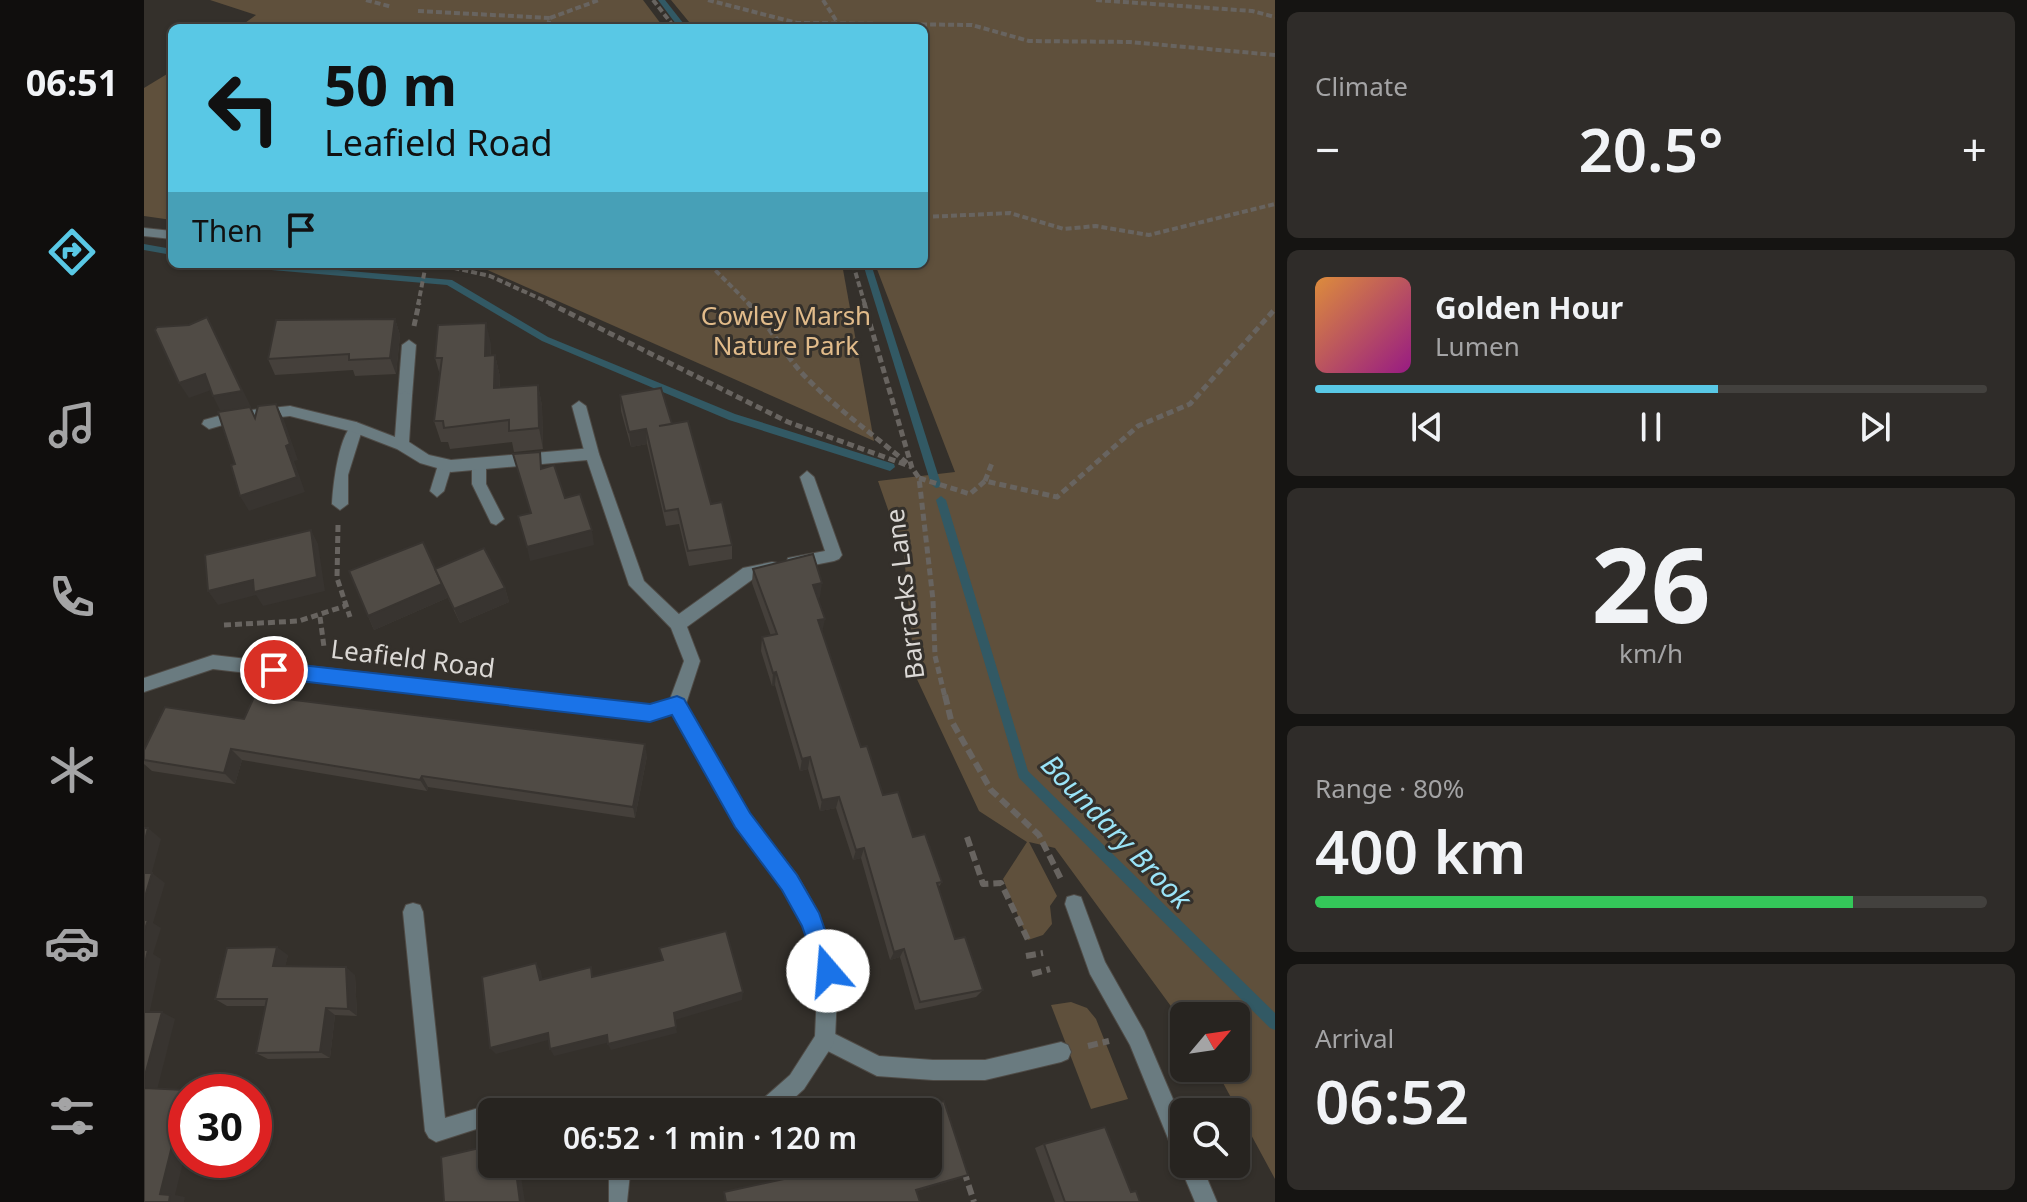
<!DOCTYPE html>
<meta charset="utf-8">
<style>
body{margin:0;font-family:"Noto Sans",sans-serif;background:#2f2c29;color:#f1f3f6;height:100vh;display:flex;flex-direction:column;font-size:30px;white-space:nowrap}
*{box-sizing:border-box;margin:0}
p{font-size:26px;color:#a4a4a5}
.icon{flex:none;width:44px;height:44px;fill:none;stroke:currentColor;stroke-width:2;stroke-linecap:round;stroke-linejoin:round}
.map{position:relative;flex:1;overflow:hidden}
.drawer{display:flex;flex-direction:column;gap:12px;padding:12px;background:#151412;width:752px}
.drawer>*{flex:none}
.guide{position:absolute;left:24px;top:24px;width:760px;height:244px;border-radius:12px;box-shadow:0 2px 6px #0004,0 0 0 2px #43413e;background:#59c8e5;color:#111;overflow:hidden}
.needle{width:52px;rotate:61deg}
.tools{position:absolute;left:1026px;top:1002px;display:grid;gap:16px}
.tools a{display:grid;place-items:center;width:80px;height:80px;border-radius:12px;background:#272420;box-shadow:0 2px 6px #0004,0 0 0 2px #43413e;font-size:40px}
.speed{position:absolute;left:24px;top:1074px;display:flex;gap:16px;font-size:40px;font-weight:700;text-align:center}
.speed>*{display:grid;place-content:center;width:104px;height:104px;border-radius:50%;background:#272420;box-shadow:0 2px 6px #0004,0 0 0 2px #43413e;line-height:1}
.speed .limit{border:12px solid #d22;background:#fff;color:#111}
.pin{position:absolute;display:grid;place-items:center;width:68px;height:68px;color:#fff;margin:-34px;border:4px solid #fff;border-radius:50%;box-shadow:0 2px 8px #0007}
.me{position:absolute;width:88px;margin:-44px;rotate:342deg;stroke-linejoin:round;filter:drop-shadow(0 0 6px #0008)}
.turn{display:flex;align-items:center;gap:28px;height:168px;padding:0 24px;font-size:36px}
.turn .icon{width:104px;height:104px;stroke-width:2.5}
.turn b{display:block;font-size:56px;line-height:68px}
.then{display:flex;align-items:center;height:76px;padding:0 24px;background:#0003;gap:16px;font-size:30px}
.big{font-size:60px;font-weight:600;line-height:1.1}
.drawer .widget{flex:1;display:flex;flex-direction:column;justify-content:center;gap:12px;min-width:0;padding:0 28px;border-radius:12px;background:#2f2c29}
.drawer .dial{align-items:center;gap:0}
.dial b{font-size:104px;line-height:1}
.song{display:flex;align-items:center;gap:24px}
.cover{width:96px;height:96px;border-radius:12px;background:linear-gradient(135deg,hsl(30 70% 55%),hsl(310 70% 35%))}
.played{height:8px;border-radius:4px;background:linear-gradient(90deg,#59c8e5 60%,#43413e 60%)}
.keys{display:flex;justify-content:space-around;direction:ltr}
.heat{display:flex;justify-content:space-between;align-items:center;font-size:44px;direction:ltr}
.charge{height:12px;border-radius:6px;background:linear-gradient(90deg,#34c759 80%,#43413e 0)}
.trip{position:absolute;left:334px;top:1098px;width:464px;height:80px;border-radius:12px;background:#272420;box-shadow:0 2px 6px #0004,0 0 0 2px #43413e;font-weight:600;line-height:80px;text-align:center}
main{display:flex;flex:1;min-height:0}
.dock{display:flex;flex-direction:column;width:144px;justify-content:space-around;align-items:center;background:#100e0d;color:#a4a4a5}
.dock .icon{width:56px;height:56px}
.dock .on{color:#59c8e5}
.dock b{font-size:36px;color:#f1f3f6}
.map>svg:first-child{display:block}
</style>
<main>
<nav class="dock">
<b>06:51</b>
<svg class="icon on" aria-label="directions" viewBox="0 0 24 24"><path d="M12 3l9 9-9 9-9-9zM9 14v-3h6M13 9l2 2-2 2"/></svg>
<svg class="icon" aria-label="music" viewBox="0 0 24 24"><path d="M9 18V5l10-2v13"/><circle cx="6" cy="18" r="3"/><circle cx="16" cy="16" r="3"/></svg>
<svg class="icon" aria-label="phone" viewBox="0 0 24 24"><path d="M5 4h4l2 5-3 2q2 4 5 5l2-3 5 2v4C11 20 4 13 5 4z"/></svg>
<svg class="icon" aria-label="climate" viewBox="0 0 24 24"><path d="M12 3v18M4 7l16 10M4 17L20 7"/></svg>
<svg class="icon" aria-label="car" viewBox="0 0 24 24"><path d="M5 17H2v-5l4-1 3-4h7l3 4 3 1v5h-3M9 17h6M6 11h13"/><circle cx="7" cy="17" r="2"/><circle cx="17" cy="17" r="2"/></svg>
<svg class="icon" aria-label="filters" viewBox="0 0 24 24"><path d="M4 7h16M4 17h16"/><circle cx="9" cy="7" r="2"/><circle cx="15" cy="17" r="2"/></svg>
</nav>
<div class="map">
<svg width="1131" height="1202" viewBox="0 0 1131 1202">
<rect width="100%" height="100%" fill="#34302b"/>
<g fill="#5f503c">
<polygon points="66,0 499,0 520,28 94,28 112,15"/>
<polygon points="527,0 1131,0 1131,1179 1071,1068 1092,1068 1092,1016 1040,1016 1040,1024 911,848 885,842 913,896 906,906 908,924 899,935 884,940 859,879 883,842 835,811 771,675 760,555 734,481 811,472 731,264 780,264 780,28 550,28"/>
<polygon points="28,71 28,220 0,216 0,88"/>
<polygon points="330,264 698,264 730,441"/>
<polygon points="927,1002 943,1008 952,1019 984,1099 947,1109 907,1005"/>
</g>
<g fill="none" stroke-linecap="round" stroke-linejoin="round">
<g fill="#325964" fill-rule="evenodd">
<polygon points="514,0 521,0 543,28 535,28"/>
<polygon points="0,244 28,249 28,255 0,250"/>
<polygon points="87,264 126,264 308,280 404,337 591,414 750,464 751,467 746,471 585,420 398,341 303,285 91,267"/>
<polygon points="719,264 727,264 797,484 796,487 792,488 787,484"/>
<polygon points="797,496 802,500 884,771 1131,1013 1131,1030 1126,1028 875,778 792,500"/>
</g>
<defs>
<g id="service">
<polygon points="256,23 260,24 260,28 250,28"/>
<polygon points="0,228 28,231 28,239 0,236"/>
<polygon points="265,340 272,345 268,396 261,401 254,396 258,345"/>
<polygon points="435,401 442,406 455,454 448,460 441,454 428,406"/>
<polygon points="146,406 153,411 146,416 89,422 65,429 58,424 60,420 89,412"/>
<path d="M212,422L219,427L204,475V504L196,510L188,504C189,485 195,430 212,422Z"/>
<polygon points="335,458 342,464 342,484 360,519 352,525 347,523 328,484 328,464"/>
<polygon points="301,459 308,465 300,491 293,497 286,491 294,465"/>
<polygon points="663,471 670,477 698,555 695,559 690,561 650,569 644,568 642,563 644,558 681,551 656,477"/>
<polygon points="628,562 634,563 636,568 634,573 609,579 540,629 534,631 528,629 526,624 528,619 599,568"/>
<polygon points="269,903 276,905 279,912 301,1118 348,1104 355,1107 358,1112 348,1112 348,1124 292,1142 285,1138 281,1131 259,912 262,905"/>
<polygon points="681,1029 735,1056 789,1060 841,1060 917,1042 924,1045 927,1052 924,1059 917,1062 841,1080 789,1080 733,1076 674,1046 671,1039 674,1032"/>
</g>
<g id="minor">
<polygon points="261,391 268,396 265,442 285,455 307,460 448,448 455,454 500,581 540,619 556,661 542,704 604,814 653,875 675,914 694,971 691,1039 688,1046 660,1089 635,1112 609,1112 612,1105 646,1075 671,1036 674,971 660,925 639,889 592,826 529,714 506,721 69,669 0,692 0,678 69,655 506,705 526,699 540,661 527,628 485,585 443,460 307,472 276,463 253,449 209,432 146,416 139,411 146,406 212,422 251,437 254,396"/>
<polygon points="930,895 937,897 961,962 1000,1031 1040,1125 1040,1164 1057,1164 1073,1202 1051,1202 1035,1164 1037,1159 1032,1158 986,1045 946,974 921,904 923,897"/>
<polygon points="465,1164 487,1164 483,1202 465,1202"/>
</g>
</defs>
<use href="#service" stroke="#4f4b46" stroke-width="2"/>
<use href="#minor" stroke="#4f4b46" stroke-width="2"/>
<g stroke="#686460" stroke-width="4" stroke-dasharray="6 3" stroke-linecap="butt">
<polyline points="222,0 248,7"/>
<polyline points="509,0 531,28"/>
<polyline points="564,0 653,23 828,25 885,41 986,42 1131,55"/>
<polyline points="679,0 695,25"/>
<polyline points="952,0 1108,11 1131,17"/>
<polyline points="274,11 406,18 403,28"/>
<polyline points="406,18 455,0"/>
<polyline points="780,217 866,213 920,229 952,226 1005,235 1131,204"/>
<polyline points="292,264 346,276 410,305"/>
<polyline points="565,264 606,305"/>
<polyline points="709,264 721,305"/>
<polyline points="274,305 282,264"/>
</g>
<g stroke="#686460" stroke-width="5" stroke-dasharray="7 4" stroke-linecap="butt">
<polyline points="405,303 644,422 768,467"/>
<path d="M604,303C624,323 637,349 656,371C687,405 729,434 764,464"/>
<polyline points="720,303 768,468 775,478 789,600 791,656 801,697"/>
<polyline points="270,326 275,303"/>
<polyline points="775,478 826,494 841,481 913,497 994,426 1046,404 1131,309"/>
<polyline points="841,481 848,463"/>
<polyline points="194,525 193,578 206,617"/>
<polyline points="176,617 180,647"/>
<polyline points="80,625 155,621 201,606"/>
</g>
<g stroke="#686460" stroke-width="6" stroke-dasharray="10 5" stroke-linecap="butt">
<polyline points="801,695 807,720 847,790 895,835 918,881"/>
<polyline points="823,837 839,884 857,883 884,940"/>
<polyline points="882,956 899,953"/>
<polyline points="888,974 906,969"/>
<polyline points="944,1046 965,1041"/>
<polyline points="820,1171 830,1202"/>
</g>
<use href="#service" fill="#6a7b80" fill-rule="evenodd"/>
<use href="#minor" fill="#6a7b80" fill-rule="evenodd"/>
</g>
<g fill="#45403b">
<polygon points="251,319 256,335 252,374 211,376 209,370 131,375 124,359"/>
<polygon points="347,344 347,356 351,355 356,377 356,387 394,385 398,406 399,449 370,452 368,442 306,449 304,442 297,442 290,421 296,375 291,358"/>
<polygon points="476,395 528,424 588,545 588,559 545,566 535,524 522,526 503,444 487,447 477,411"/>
<polygon points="609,569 676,597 673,598 678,633 717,747 739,795 769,837 798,882 794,888 811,939 839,990 832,997 771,1010 756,957 746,960 717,858 709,860 692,808 676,811 664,769 656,771 631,685 628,686 617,651 618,637 627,636 608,583"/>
<polygon points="293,575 361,588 365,602 316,623 300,590 303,598 230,630 224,616"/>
<polygon points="100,719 503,756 491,818 284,787 283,791 98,760 91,784 8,771 0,764 0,750"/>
<polygon points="144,955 141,966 211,975 213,1016 191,1015 186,1058 124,1059 112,1053 121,1006 83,1006 71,999"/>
<polygon points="900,1144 987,1192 996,1202 911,1202 891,1148"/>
<polygon points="636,1165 824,1175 773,1191 776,1202 581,1202 580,1192 637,1180 634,1168"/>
</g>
<g fill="#383430">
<polygon points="251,319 256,335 252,374 246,358"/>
<polygon points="342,323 347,344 346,377 341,356"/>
<polygon points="71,333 107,407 77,412 69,396"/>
<polygon points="351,355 356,377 355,409 350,388"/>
<polygon points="61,374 70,389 45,398 35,383"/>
<polygon points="394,385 398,406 399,449 395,428"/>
<polygon points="132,404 140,420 154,460 150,461 161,492 105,511 96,496"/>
<polygon points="502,429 503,444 487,447 485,432"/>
<polygon points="167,530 174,544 181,591 119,606 112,595 74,605 64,591 109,580"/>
<polygon points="448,530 450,545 386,561 383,547"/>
<polygon points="678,583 676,597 667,599 669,585"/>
<polygon points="298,584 303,598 230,630 224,616"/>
<polygon points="361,588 365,602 316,623 310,609"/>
<polygon points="681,619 678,633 674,620"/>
<polygon points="632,672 631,685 628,686 629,673"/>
<polygon points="501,744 503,756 491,818 489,807"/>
<polygon points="87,749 98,760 91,784 80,773"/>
<polygon points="666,757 664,769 656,771 658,759"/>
<polygon points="278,776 284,787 283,791 276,780"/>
<polygon points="695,797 692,808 676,811 678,800"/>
<polygon points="4,828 17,839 5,883 0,879 0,844"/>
<polygon points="720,848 717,858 709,860 712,850"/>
<polygon points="8,873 21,883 9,923 17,928 9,954 17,959 4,1020 0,1018 0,900"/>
<polygon points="133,947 144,955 140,974 129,966"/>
<polygon points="760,949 756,957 746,960 750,952"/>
<polygon points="392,963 397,971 400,988 396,980"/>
<polygon points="202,967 211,975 213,1016 204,1009"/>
<polygon points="599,992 598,1000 531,1020 530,1013"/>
<polygon points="182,1008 191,1015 186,1058 176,1052"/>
<polygon points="18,1012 31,1019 12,1094 0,1089 0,1079"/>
<polygon points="532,1027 533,1033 467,1050 464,1044"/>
<polygon points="404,1033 408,1039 352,1054 346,1048"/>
<polygon points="463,1035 466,1042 410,1056 406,1049"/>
<polygon points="42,1090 48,1092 42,1092 42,1150 31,1195 41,1197 40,1202 25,1202 16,1194"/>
<polygon points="371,1164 375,1164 381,1202 376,1202"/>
<polygon points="824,1175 817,1178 767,1193 772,1190"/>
</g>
<g fill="#504b45" stroke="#383430" stroke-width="2">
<polygon points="63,317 98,391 69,396 61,374 35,383 11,330 13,327 45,325"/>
<polygon points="251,319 246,358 205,360 205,354 124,359 132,320"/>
<polygon points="342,323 341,356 351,355 350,388 394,385 395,428 365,431 365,420 300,428 299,421 290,421 298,358 291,358 294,325"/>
<polygon points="517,388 528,424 515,426 544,421 567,504 578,502 588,545 544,551 534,509 521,511 502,429 485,432 476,395"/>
<polygon points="132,404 146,444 142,446 153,477 96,496 87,465 91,464 74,412 106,407 111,418 114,406"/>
<polygon points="396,452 397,469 410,465 421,498 436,494 448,530 383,547 374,516 387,513 369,454"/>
<polygon points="167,530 173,577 110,592 109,580 64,591 61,555"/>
<polygon points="279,542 298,584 224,616 205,571"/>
<polygon points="340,548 361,588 310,609 291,569"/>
<polygon points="669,554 678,583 669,585 681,619 674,620 717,747 723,746 739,795 754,792 769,837 781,834 798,882 793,883 811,939 821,937 839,990 776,1002 760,949 750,952 720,848 712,850 695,797 678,800 666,757 658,759 632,672 629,673 618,637 633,634 609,569"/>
<polygon points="111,695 501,744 489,807 278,776 276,780 87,749 80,773 0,760 0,750 21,707 100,719"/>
<polygon points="0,828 4,828 0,844"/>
<polygon points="0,873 8,873 0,900"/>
<polygon points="0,920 4,920 0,932"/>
<polygon points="582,931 599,992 530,1013 532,1027 464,1044 463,1035 406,1049 404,1033 346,1048 338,977 392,963 396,980 447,967 448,977 519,960 515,948"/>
<polygon points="133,947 129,966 202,967 204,1009 182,1008 176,1052 112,1053 123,999 71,999 83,948"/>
<polygon points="0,950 4,950 0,968"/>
<polygon points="0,1012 18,1012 0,1079"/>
<polygon points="0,1088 42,1090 16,1194 26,1195 25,1202 0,1202"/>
<polygon points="800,1101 824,1175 772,1190 776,1202 582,1202 580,1192 640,1179 636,1165 638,1164 784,1164 784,1112 762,1112"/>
<polygon points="961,1127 987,1192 992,1191 996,1202 921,1202 900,1144"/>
<polygon points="348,1145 348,1164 371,1164 376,1202 300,1202 297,1157"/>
</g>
<polygon fill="#1a73e8" stroke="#114b97" stroke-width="2" points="130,662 506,704 533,696 540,699 606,813 653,875 675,913 695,971 692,978 684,982 676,978 658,926 638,890 591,827 528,715 506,722 130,678 123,676 121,670 123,664"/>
<g text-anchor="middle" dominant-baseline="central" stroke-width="6" stroke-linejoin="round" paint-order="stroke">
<g font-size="26" fill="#e1bb8a" stroke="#34302b">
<text x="642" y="315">Cowley Marsh<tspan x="642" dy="30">Nature Park</tspan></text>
</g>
<g font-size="26" fill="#dbd8d5" stroke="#34302b">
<text transform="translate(760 594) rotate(-97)">Barracks Lane</text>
<text transform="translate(269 658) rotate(7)">Leafield Road</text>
</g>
<g font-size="28" font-style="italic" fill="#9ae3f7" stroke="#34302b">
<text transform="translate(973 831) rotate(46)">Boundary Brook</text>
</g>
</g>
</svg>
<div class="tools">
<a><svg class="needle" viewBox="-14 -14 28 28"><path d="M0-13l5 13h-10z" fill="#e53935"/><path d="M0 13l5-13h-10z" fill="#a4a4a5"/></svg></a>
<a><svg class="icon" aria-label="search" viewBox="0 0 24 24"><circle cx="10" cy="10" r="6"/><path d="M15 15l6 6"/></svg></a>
</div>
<div class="speed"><div class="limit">30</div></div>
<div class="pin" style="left:130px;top:670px;background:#d93025"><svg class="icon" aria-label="arrive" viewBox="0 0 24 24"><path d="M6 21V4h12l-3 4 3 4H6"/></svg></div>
<svg class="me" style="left:684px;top:971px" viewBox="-20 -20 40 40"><circle r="19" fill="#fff"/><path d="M0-13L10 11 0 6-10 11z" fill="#1a73e8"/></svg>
<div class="trip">06:52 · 1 min · 120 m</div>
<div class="guide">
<div class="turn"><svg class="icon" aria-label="left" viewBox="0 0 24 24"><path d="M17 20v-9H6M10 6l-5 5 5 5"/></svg><div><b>50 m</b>Leafield Road</div></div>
<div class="then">Then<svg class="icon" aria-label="arrive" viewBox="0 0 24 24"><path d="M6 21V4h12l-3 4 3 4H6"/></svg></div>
</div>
</div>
<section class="drawer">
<div class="widget"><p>Climate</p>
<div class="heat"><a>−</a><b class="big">20.5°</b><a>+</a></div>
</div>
<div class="widget">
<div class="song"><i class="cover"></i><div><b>Golden Hour</b><p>Lumen</p></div></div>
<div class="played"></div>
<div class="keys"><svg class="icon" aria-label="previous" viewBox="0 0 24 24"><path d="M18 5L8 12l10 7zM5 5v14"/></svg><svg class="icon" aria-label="pause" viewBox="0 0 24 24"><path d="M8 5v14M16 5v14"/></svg><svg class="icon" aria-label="next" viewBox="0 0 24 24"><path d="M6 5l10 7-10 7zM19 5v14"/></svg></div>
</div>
<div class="widget dial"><b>26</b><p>km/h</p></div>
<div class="widget"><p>Range · 80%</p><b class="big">400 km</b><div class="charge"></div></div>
<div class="widget"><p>Arrival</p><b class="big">06:52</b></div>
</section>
</main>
